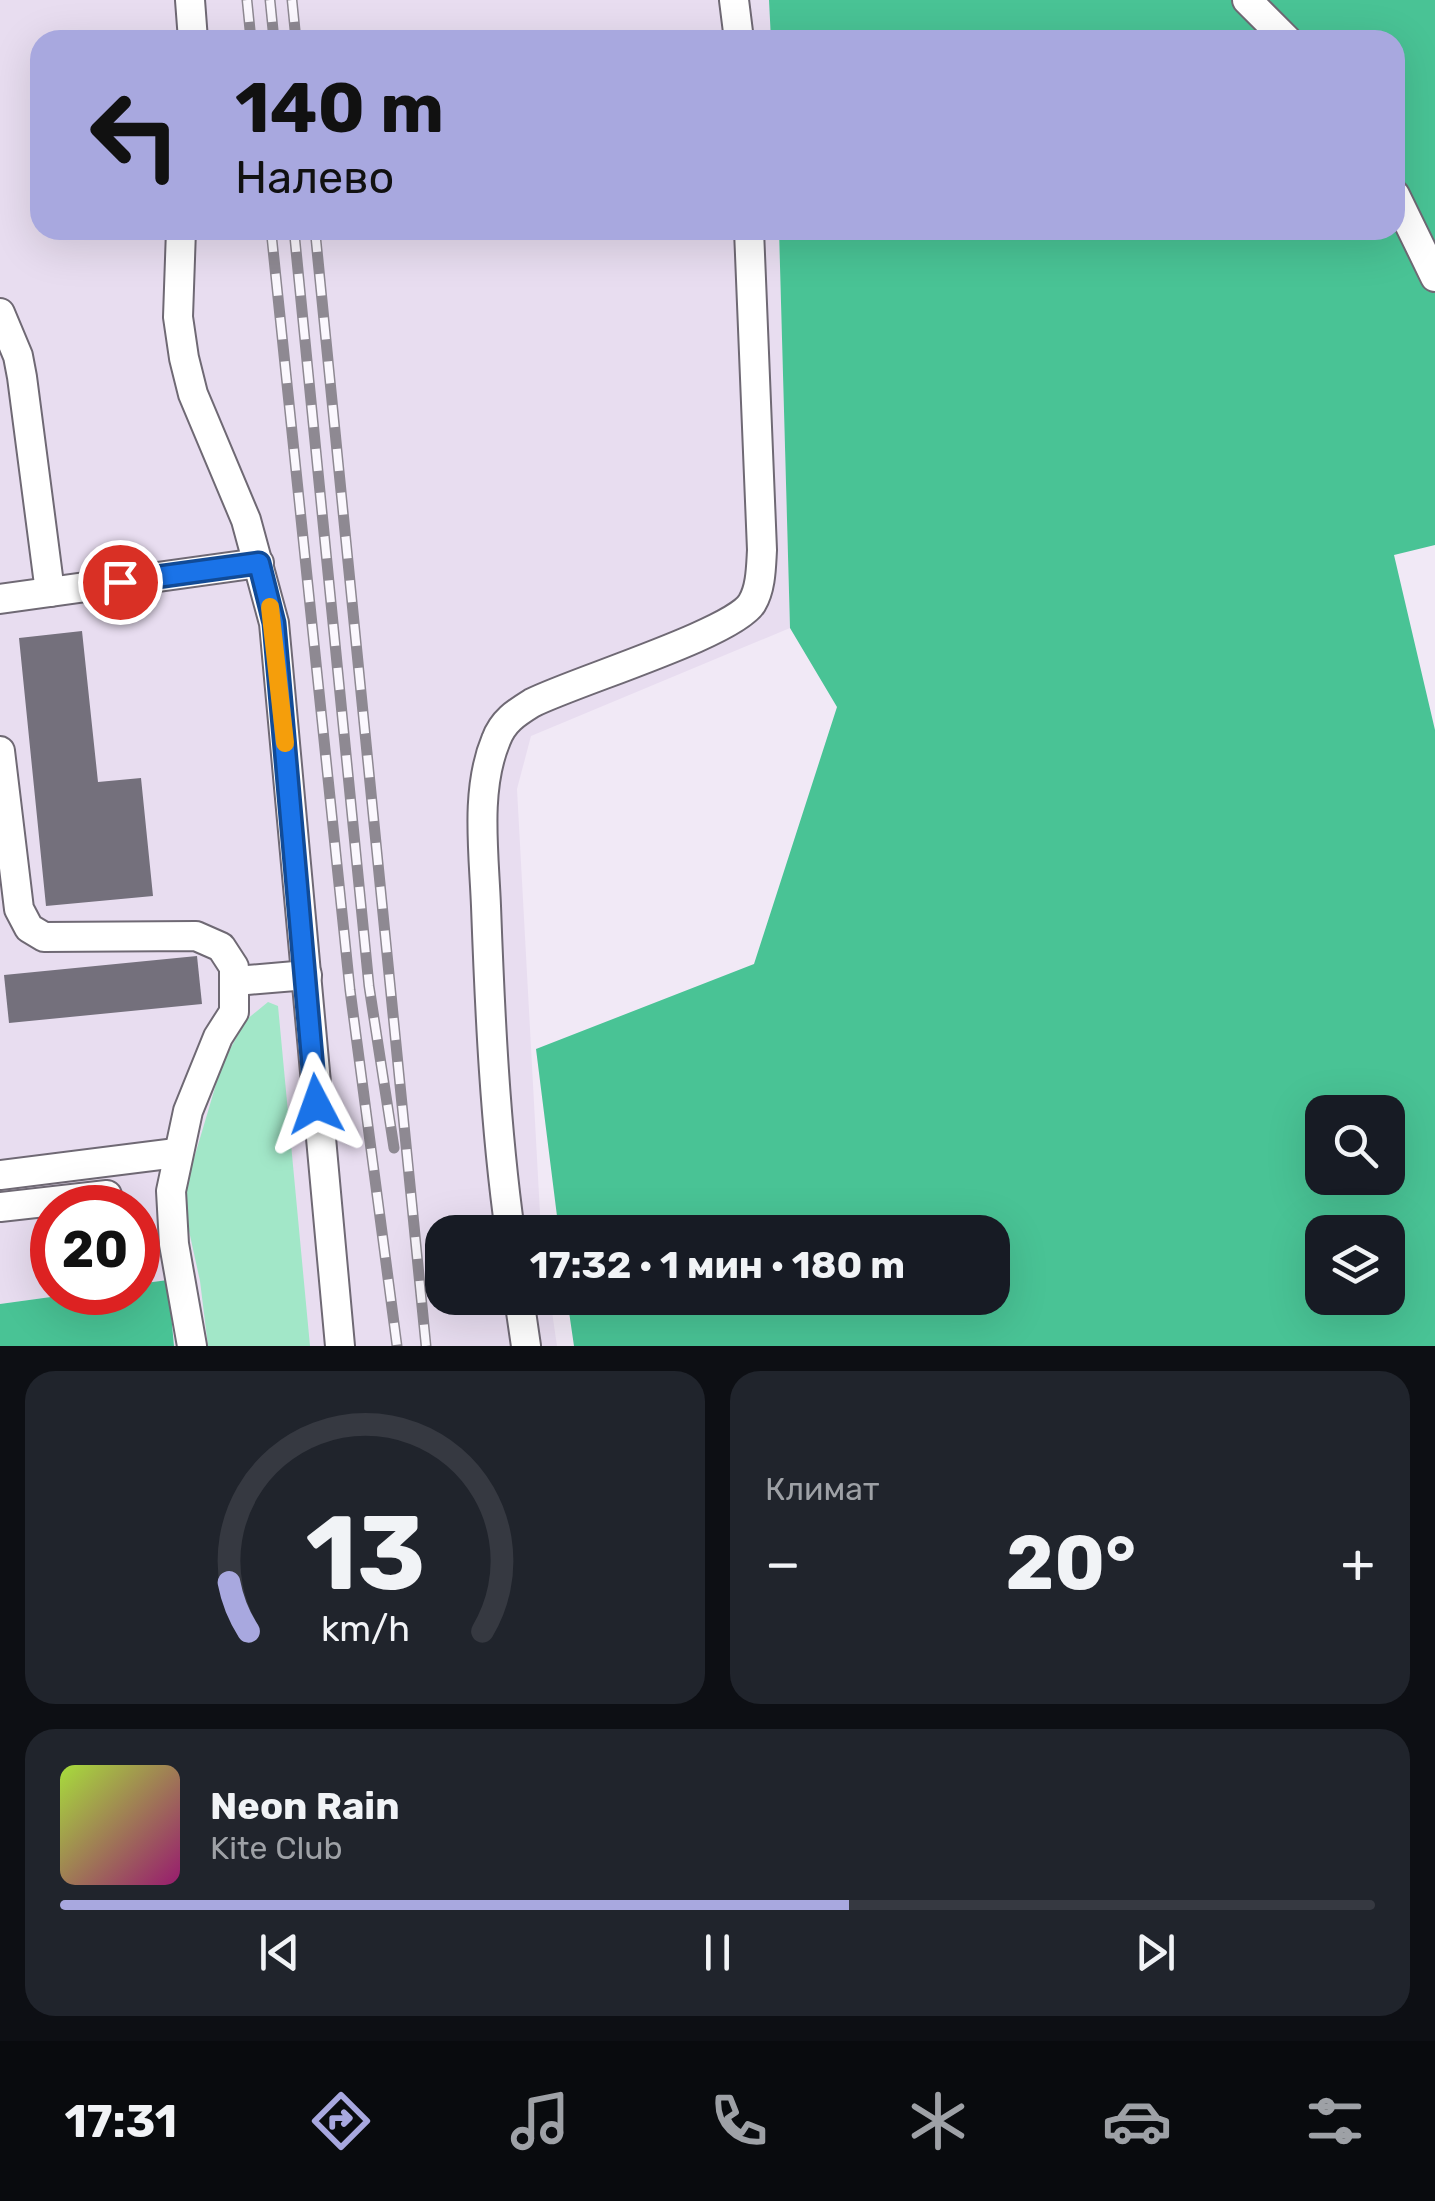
<!DOCTYPE html>
<html lang="ru">
<meta charset="utf-8">
<style>
body{margin:0;font-family:Rubik,sans-serif;background:#20242c;color:#f1f3f6;height:100vh;display:flex;flex-direction:column;font-size:38px;white-space:nowrap}
*{box-sizing:border-box;margin:0}
p{font-size:32px;color:#9ea1a6}
.icon{flex:none;width:55px;height:55px;fill:none;stroke:currentColor;stroke-width:2;stroke-linecap:round;stroke-linejoin:round}
.map{position:relative;height:1346px;overflow:hidden}
.side{display:flex;flex-direction:column;gap:25px;padding:25px;background:#0d0f14;flex:1}
.side>*{flex:none}
.hud{position:absolute;left:30px;top:30px;width:1375px;height:210px;border-radius:30px;box-shadow:0 10px 40px #0002;background:#a8a8df;color:#111;overflow:hidden}
.fabs{position:absolute;left:1305px;top:1095px;display:grid;gap:20px}
.fabs a{display:grid;place-items:center;width:100px;height:100px;border-radius:20px;background:#171b24;box-shadow:0 10px 40px #0002;font-size:50px}
.speed{position:absolute;left:30px;top:1185px;display:flex;gap:20px;font-size:50px;font-weight:700;text-align:center}
.speed>*{display:grid;place-content:center;width:130px;height:130px;border-radius:50%;background:#171b24;box-shadow:0 10px 40px #0002;line-height:1}
.speed .limit{border:15px solid #d22;background:#fff;color:#111}
.pin{position:absolute;display:grid;place-items:center;width:85px;height:85px;color:#fff;margin:-42px;border:5px solid #fff;border-radius:50%;box-shadow:0 2px 10px #0007}
.me{position:absolute;width:110px;margin:-55px;rotate:356deg;stroke-linejoin:round;filter:drop-shadow(0 0 8px #0008)}
.turn{display:flex;align-items:center;gap:35px;height:210px;padding:0 40px;font-size:45px}
.turn .icon{width:130px;height:130px;stroke-width:2.5}
.turn b{display:block;font-size:70px;line-height:85px}
.big{font-size:75px;font-weight:700;line-height:1.1}
.side .tile{flex:1;display:flex;flex-direction:column;justify-content:center;gap:15px;min-width:0;padding:0 35px;border-radius:30px;background:#20242c}
.side .dial{align-items:center;gap:0}
.dial svg{height:260px;overflow:visible;fill:none;stroke:#363941;stroke-width:7;stroke-linecap:round;text-anchor:middle}
.dial text{fill:#f1f3f6;stroke:none}
.song{display:flex;align-items:center;gap:30px}
.cover{width:120px;height:120px;border-radius:15px;background:linear-gradient(135deg,hsl(80 70% 55%),hsl(320 70% 35%))}
.played{height:10px;border-radius:5px;background:linear-gradient(90deg,#a8a8df 60%,#363941 60%)}
.keys{display:flex;justify-content:space-around;direction:ltr}
.heat{display:flex;justify-content:space-between;align-items:center;font-size:55px;direction:ltr}
.side .tiles{flex:1;display:grid;gap:25px;grid-template-columns:1fr 1fr}
.tile:last-child{grid-column:span 2}
.trip{position:absolute;left:425px;top:1215px;width:585px;height:100px;border-radius:30px;background:#171b24;box-shadow:0 10px 40px #0002;font-weight:700;line-height:100px;text-align:center}
.tabs{display:flex;height:160px;justify-content:space-around;align-items:center;background:#090b0e;color:#9ea1a6}
.tabs .icon{width:70px;height:70px}
.tabs .on{color:#a8a8df}
.tabs b{font-size:45px;color:#f1f3f6}
.map>svg:first-child{display:block}
</style>
<div class="map">
<svg width="1435" height="1346" viewBox="0 0 1435 1346">
<rect width="100%" height="100%" fill="#f1e9f6"/>
<polygon fill="#e8ddf0" points="0,0 842,0 813,40 40,40 40,230 779,230 790,628 531,736 517,789 541,1232 442,1232 442,1298 550,1298 557,1346 174,1346 168,1281 138,1284 138,1208 52,1208 52,1292 80,1293 0,1304"/>
<polygon fill="#a2e7c8" points="268,1002 278,1006 310,1346 208,1346 200,1281 184,1208 187,1182 222,1064 246,1020"/>
<g fill="#49c395" fill-rule="evenodd">
<path d="M769,0H1435V545L1394,555L1435,730V1346H574L567,1298H992V1232H559L536,1049L754,964L837,707L790,628L779,230H1395V40H771ZM1322,1112H1388V1178H1322ZM1322,1232H1388V1298H1322Z"/>
<polygon points="168,1280 174,1346 0,1346 0,1304 80,1293 138,1292 138,1284"/>
</g>
<g fill="#74707c">
<polygon points="82,631 98,782 141,778 153,896 46,906 19,638"/>
<polygon points="197,956 202,1004 9,1023 4,975"/>
</g>
<g fill="none" stroke-linecap="round" stroke-linejoin="round">
<defs>
<g id="minor">
<polyline points="190,0 193,40"/>
<polyline points="734,0 739,40"/>
<polyline points="1247,0 1287,40"/>
<polyline points="1395,195 1435,277"/>
<polyline points="181,230 178,317 184,358 193,394 246,520 274,623 340,1346"/>
<polyline points="0,313 18,356 22,377 50,592"/>
<polyline points="0,599 259,563"/>
<polyline points="0,751 19,909 29,928 44,937 196,936 221,947 234,967 234,1012 218,1037 188,1111 171,1191 174,1244 192,1346"/>
<polyline points="236,981 307,975"/>
<polyline points="0,1175 176,1153"/>
<polyline points="0,1207 107,1195"/>
<path d="M510,1232C495,1124 490,1015 486,906C484,853 475,790 496,740C503,721 516,713 532,703C573,682 735,633 752,603C761,588 761,567 762,550L749,230"/>
<polyline points="519,1298 526,1346"/>
</g>
</defs>
<use href="#minor" stroke="#6f6974" stroke-width="32"/>
<use href="#minor" stroke="#fff" stroke-width="28"/>
<defs>
<g id="rail">
<polyline points="247,0 251,40"/>
<polyline points="270,0 274,40"/>
<polyline points="292,0 296,40"/>
<polyline points="271,230 350,990 397,1346"/>
<polyline points="294,230 369,986 394,1148"/>
<polyline points="315,230 426,1346"/>
</g>
</defs>
<use href="#rail" stroke="#8e8992" stroke-width="11"/>
<use href="#rail" stroke="#fbf8fe" stroke-width="8" stroke-dasharray="22" stroke-linecap="butt"/>
</g>
<g fill="none" stroke-linecap="round" stroke-linejoin="round">
<defs>
<polyline id="route" points="120,582 259,563 274,623 316,1104"/>
</defs>
<use href="#route" stroke="#114b97" stroke-width="25"/>
<use href="#route" stroke="#1a73e8" stroke-width="18"/>
<polyline stroke="#f59e0b" stroke-width="18" points="270,607 285,743"/>
</g>
</svg>
<div class="fabs">
<a><svg class="icon" aria-label="search" viewBox="0 0 24 24"><circle cx="10" cy="10" r="6"/><path d="M15 15l6 6"/></svg></a>
<a><svg class="icon" aria-label="layers" viewBox="0 0 24 24"><path d="M12 4l9 5-9 5-9-5zM3 14l9 5 9-5"/></svg></a>
</div>
<div class="speed"><div class="limit">20</div></div>
<div class="pin" style="left:120px;top:582px;background:#d93025"><svg class="icon" aria-label="arrive" viewBox="0 0 24 24"><path d="M6 21V4h12l-3 4 3 4H6"/></svg></div>
<svg class="me" style="left:316px;top:1104px" viewBox="-20 -20 40 40"><path d="M0-17L14 15 0 8-14 15z" fill="#1a73e8" stroke="#fff" stroke-width="4"/></svg>
<div class="trip">17:32 · 1 мин · 180 m</div>
<div class="hud">
<div class="turn"><svg class="icon" aria-label="left" viewBox="0 0 24 24"><path d="M17 20v-9H6M10 6l-5 5 5 5"/></svg><div><b>140 m</b>Налево</div></div>
</div>
</div>
<section class="side">
<div class="tiles">
<div class="tile dial"><svg viewBox="0 0 100 80">
<path d="M14 69A42 42 0 1 1 86 69"/>
<path d="M14 69A42 42 0 0 1 8 54" stroke="#a8a8df"/>
<text x="50" y="56" font-size="32" font-weight="700">13</text>
<text x="50" y="72" font-size="11">km/h</text>
</svg></div>
<div class="tile"><p>Климат</p>
<div class="heat"><a>−</a><b class="big">20°</b><a>+</a></div>
</div>
<div class="tile">
<div class="song"><i class="cover"></i><div><b>Neon Rain</b><p>Kite Club</p></div></div>
<div class="played"></div>
<div class="keys"><svg class="icon" aria-label="previous" viewBox="0 0 24 24"><path d="M18 5L8 12l10 7zM5 5v14"/></svg><svg class="icon" aria-label="pause" viewBox="0 0 24 24"><path d="M8 5v14M16 5v14"/></svg><svg class="icon" aria-label="next" viewBox="0 0 24 24"><path d="M6 5l10 7-10 7zM19 5v14"/></svg></div>
</div>
</div>
</section>
<nav class="tabs">
<b>17:31</b>
<svg class="icon on" aria-label="directions" viewBox="0 0 24 24"><path d="M12 3l9 9-9 9-9-9zM9 14v-3h6M13 9l2 2-2 2"/></svg>
<svg class="icon" aria-label="music" viewBox="0 0 24 24"><path d="M9 18V5l10-2v13"/><circle cx="6" cy="18" r="3"/><circle cx="16" cy="16" r="3"/></svg>
<svg class="icon" aria-label="phone" viewBox="0 0 24 24"><path d="M5 4h4l2 5-3 2q2 4 5 5l2-3 5 2v4C11 20 4 13 5 4z"/></svg>
<svg class="icon" aria-label="climate" viewBox="0 0 24 24"><path d="M12 3v18M4 7l16 10M4 17L20 7"/></svg>
<svg class="icon" aria-label="car" viewBox="0 0 24 24"><path d="M5 17H2v-5l4-1 3-4h7l3 4 3 1v5h-3M9 17h6M6 11h13"/><circle cx="7" cy="17" r="2"/><circle cx="17" cy="17" r="2"/></svg>
<svg class="icon" aria-label="filters" viewBox="0 0 24 24"><path d="M4 7h16M4 17h16"/><circle cx="9" cy="7" r="2"/><circle cx="15" cy="17" r="2"/></svg>
</nav>
